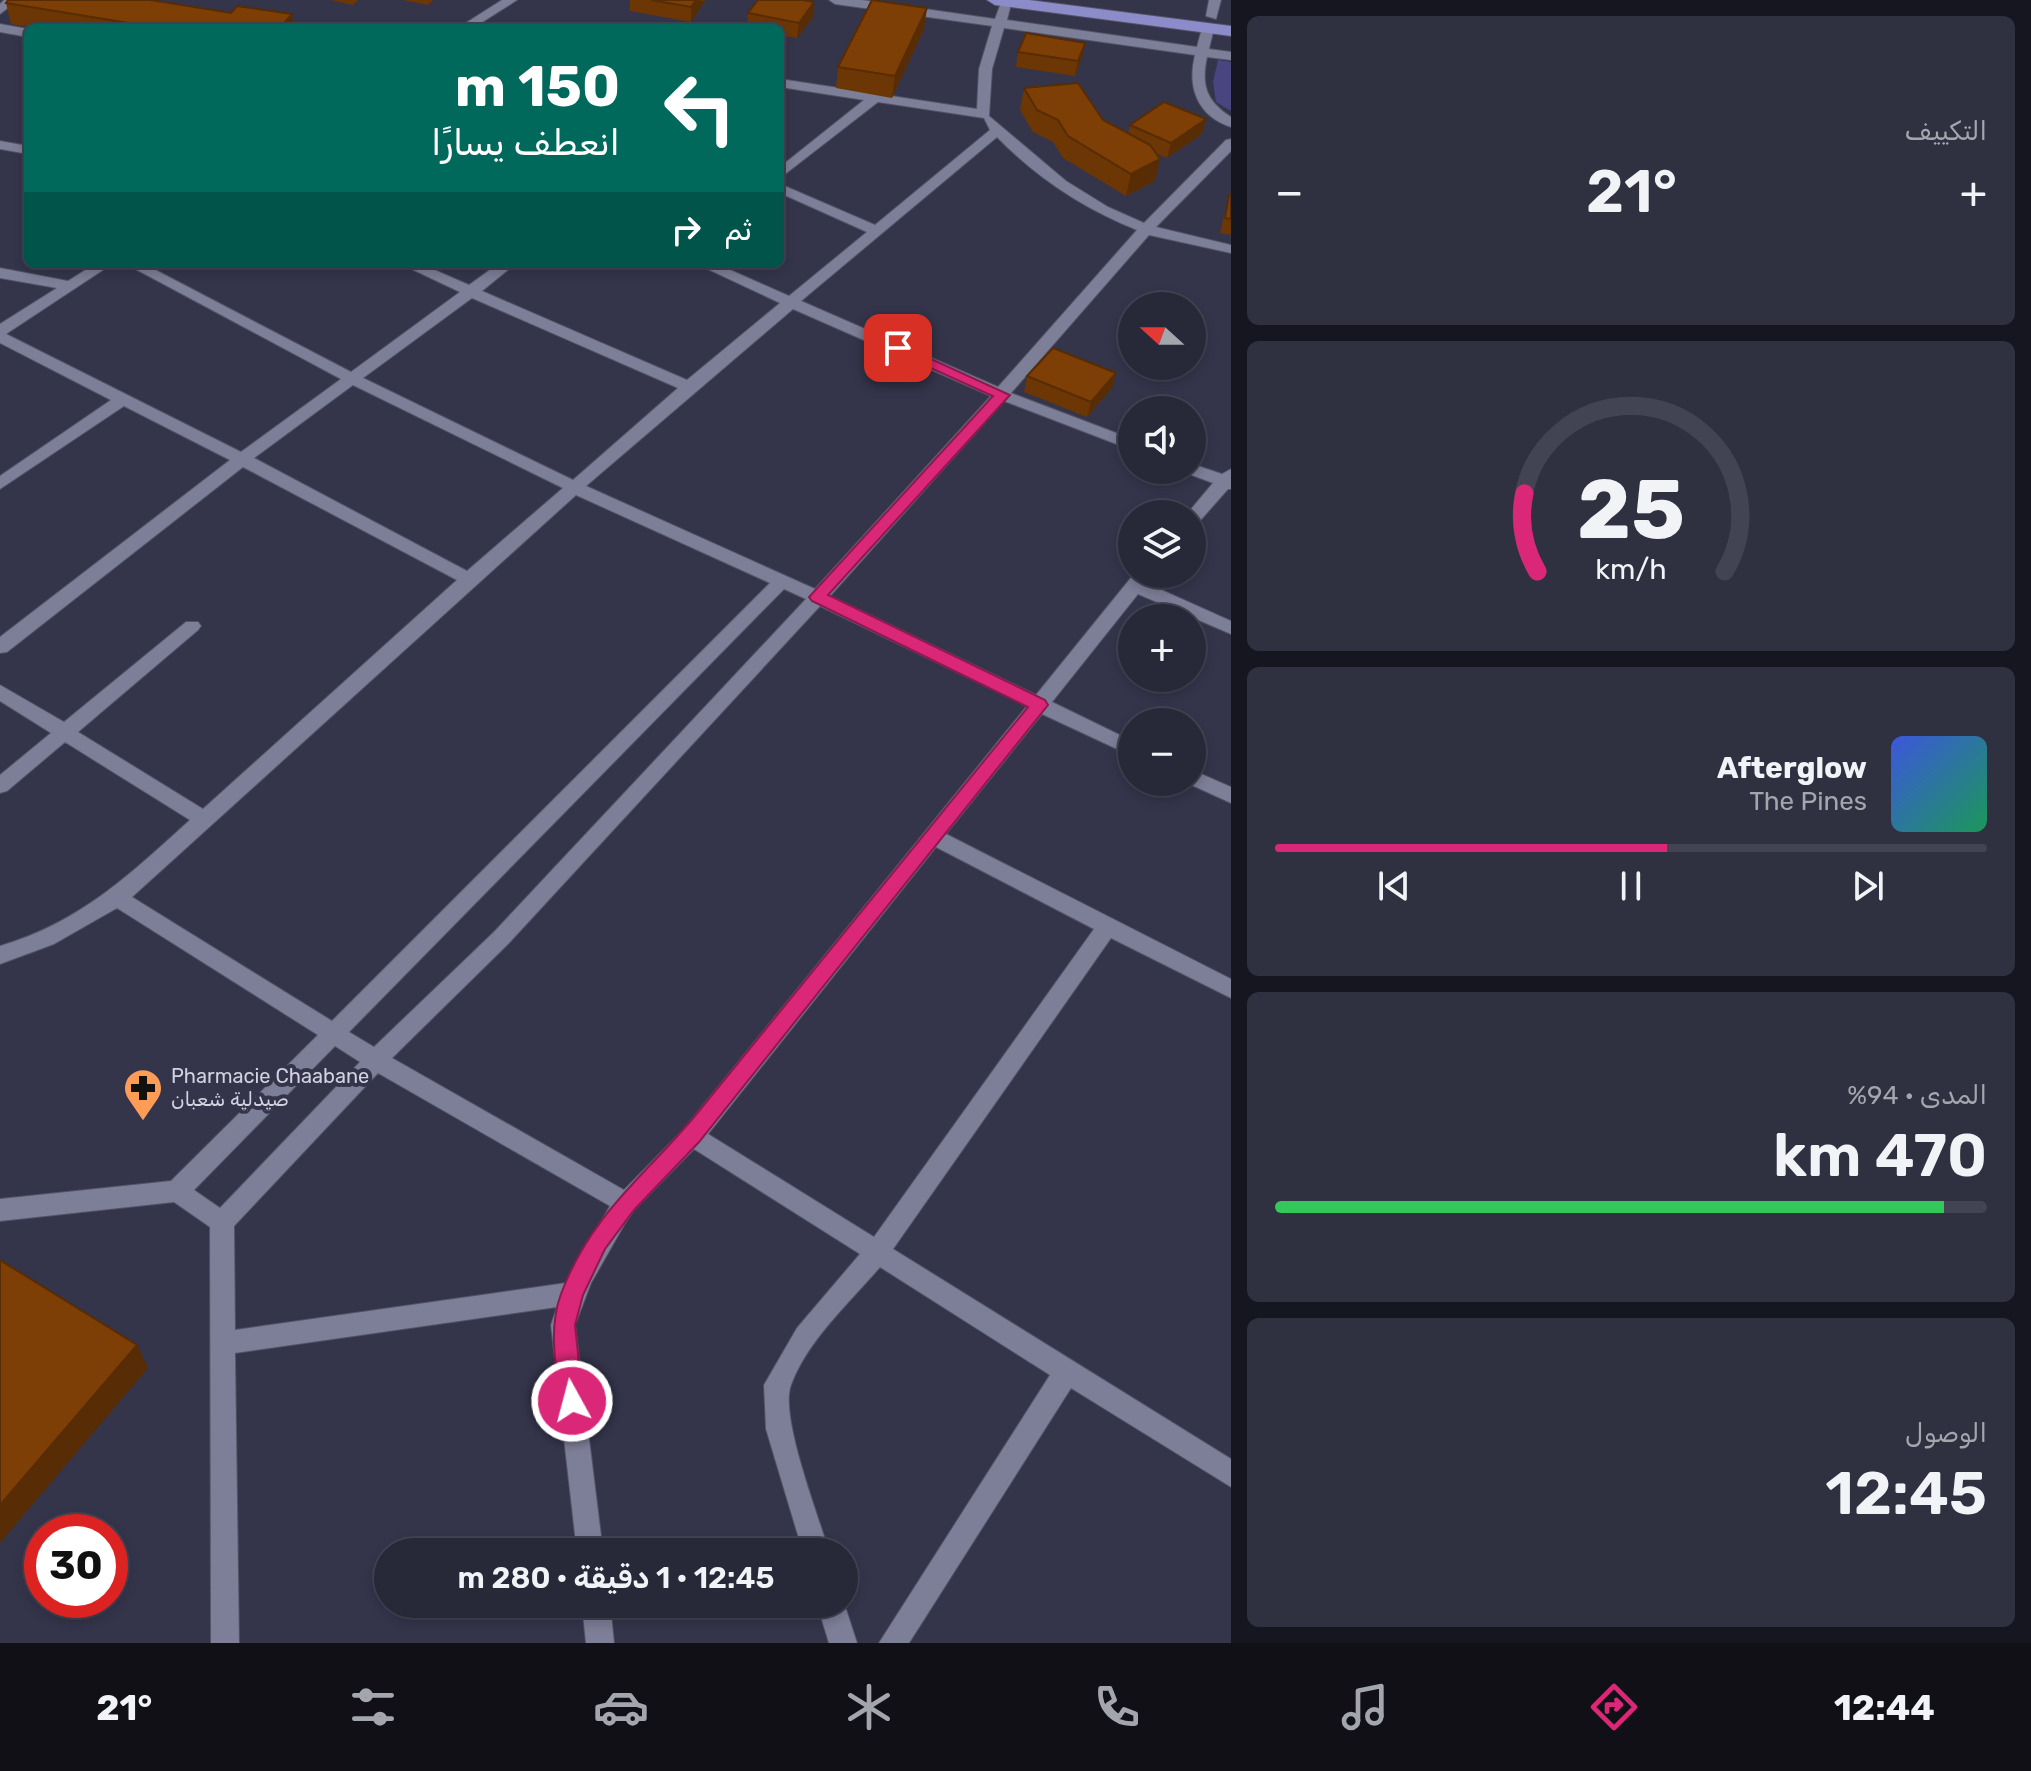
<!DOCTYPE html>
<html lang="ar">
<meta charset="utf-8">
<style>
body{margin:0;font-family:Rubik,"Noto Sans Arabic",sans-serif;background:#2f3040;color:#f1f3f6;direction:rtl;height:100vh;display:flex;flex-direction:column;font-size:30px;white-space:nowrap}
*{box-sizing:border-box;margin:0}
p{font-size:26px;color:#a4a6ae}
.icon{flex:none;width:44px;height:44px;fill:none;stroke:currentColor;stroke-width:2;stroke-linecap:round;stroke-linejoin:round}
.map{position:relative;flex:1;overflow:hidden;direction:ltr}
.drawer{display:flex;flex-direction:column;gap:16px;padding:16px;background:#15161f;width:800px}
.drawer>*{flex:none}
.banner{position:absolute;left:24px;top:24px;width:760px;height:244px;border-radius:12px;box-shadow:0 4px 12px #0003,0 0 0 2px #434453;direction:rtl;background:#00695c;color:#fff;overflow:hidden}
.needle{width:52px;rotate:291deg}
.tools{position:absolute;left:1118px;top:292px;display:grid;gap:16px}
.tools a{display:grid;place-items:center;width:88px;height:88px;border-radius:50%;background:#272838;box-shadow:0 4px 12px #0003,0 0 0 2px #434453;font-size:40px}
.speed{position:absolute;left:24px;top:1514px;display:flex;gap:16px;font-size:40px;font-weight:700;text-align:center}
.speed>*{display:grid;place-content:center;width:104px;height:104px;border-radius:50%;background:#272838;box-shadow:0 4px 12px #0003,0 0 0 2px #434453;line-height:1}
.speed .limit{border:12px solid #d22;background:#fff;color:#111}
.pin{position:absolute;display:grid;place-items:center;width:68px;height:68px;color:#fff;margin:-34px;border-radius:16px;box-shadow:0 4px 12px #0006}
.me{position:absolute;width:88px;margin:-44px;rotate:353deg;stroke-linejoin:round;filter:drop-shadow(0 0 6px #0008)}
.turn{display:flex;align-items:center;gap:28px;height:168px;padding:0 32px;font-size:36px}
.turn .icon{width:104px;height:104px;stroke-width:2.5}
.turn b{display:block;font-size:56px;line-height:68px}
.then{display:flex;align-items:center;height:76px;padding:0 32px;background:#0003;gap:16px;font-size:30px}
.big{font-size:60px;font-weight:600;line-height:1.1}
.drawer .card{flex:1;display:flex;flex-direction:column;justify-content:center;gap:12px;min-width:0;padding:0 28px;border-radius:12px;background:#2f3040}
.drawer .dial{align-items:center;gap:0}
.dial svg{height:208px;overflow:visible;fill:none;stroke:#434453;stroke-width:7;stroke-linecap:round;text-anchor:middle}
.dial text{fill:#f1f3f6;stroke:none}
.song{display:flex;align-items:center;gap:24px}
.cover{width:96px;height:96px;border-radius:12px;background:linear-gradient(135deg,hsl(230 70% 55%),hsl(150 70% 35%))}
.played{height:8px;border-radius:4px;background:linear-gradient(90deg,#db2777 55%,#434453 55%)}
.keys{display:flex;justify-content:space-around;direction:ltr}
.heat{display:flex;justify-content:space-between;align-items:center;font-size:44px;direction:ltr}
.charge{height:12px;border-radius:6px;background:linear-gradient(90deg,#34c759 94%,#434453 0)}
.trip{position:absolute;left:374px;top:1538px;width:484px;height:80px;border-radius:40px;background:#272838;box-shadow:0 4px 12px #0003,0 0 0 2px #434453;font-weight:600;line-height:80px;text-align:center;direction:rtl}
.menu{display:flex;height:128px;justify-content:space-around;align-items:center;background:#101016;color:#a4a6ae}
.menu .icon{width:56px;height:56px}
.menu .active{color:#db2777}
.menu b{font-size:36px;color:#f1f3f6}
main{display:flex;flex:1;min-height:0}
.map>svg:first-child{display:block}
</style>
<main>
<section class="drawer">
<div class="card"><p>التكييف</p>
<div class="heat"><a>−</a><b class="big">21°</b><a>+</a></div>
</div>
<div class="card dial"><svg viewBox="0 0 100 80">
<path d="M14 69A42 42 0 1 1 86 69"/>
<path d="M14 69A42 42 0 0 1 9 39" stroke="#db2777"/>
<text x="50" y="56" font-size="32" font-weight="700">25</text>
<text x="50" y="72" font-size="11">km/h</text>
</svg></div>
<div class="card">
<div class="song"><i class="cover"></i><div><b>Afterglow</b><p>The Pines</p></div></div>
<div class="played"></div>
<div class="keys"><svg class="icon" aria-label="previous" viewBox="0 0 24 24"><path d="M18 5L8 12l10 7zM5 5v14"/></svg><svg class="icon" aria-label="pause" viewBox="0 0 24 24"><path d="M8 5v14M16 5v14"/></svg><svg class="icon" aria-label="next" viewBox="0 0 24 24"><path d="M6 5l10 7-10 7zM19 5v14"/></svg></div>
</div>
<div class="card"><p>المدى · 94%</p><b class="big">470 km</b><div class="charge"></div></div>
<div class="card"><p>الوصول</p><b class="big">12:45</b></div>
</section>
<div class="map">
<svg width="1231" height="1643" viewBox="0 0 1231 1643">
<rect width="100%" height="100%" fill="#34354b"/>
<polygon fill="#484680" points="1218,60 1231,62 1231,111 1216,102 1213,82"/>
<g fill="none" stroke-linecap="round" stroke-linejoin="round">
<defs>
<g id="minor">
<polygon points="4,0 18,0 0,14 0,4"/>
<polygon points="502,0 517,0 473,28 458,28"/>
<path d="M829,0H862L995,19L1002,0H1012L1007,20L1197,47L1202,28L1208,24L1214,28L1209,49L1231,52V60L1207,57C1201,85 1206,101 1231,117V127C1197,116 1187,87 1195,55L1004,28L992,69L989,116L1066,181L1108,207L1144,223L1226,140L1231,139V151L1156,227L1231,245V253L1149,235L1011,393L1132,439V450L1004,401L830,596L1036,695L1134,574H1153L1146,583L1231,621V634L1138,594L1052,702L1132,741V756L1042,714L946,834L1231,979V998L1111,938L893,1249L1231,1459V1487L1071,1388L909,1643H879L1050,1375L880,1267C850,1302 807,1341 791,1385C779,1416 819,1517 829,1552H803L766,1429L764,1385L797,1328L860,1254L694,1149L634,1210L624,1225L591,1283L575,1325L603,1552H577L551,1325L557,1307L235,1353L239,1643H211L210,1227L174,1202L0,1221V1199L171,1181L318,1035L117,908L54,944L0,964V946C81,922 129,875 190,820L65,742L7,791L0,793V775L51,733L0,701V685L64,722L186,622H198L201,626L198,630L78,732L203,809L457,580L243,467L7,652L0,653V637L230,460L124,406L0,489V476L111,400L0,343V324L57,288L0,278V268L68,281L95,264H112L6,334L241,452L341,379L126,264H144L351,372L460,292L401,264H421L469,285L498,264H515L482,291L687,380L780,303L697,264H717L789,296L867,232L780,193V184L875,225L990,130L984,118L878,102L780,178V167L864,100L780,87V79L977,109L979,69L992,26L835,4ZM997,137C1037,178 1084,209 1137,230L998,387L801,301ZM472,298L678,388L573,480L363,378ZM793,309L991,396L815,589L586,486ZM353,385L563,488L467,571L254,458ZM576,495L770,583L332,1021L132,897ZM784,589L806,599L494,932L374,1047L349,1032ZM820,606L1027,706L684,1129L624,1190L392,1058L508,944ZM936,847L1094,929L874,1237L708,1134ZM335,1046L360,1062L220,1208L194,1190ZM378,1073L610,1206L566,1283L235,1330L234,1226Z"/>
<polygon points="1209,0 1221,0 1216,19 1206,16"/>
<polygon points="0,24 28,29 28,37 0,32"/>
<polygon points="0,141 28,146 28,154 0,149"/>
<polygon points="1192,464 1222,474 1231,469 1231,489 1228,489 1198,523 1192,525 1192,514 1187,514 1213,483 1186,473 1184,470 1192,470"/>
<polygon points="1192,770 1231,787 1231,803 1185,782 1192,782"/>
<polygon points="844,1603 857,1643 829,1643 817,1604"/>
<polygon points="582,1604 610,1604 614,1643 586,1643"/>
</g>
<polygon id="highway" points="987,0 1029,0 1231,26 1231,36 995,5"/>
</defs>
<use href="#minor" stroke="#535365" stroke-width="2"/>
<use href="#highway" stroke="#535365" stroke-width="2"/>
<use href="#minor" fill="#7d7e97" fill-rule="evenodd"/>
<use href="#highway" fill="#8c8cca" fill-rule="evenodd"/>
</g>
<g fill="#6c3605">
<polygon points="331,0 358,0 353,5"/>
<polygon points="403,0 433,0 428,5"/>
<polygon points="630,0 705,0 691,22 630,11"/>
<polygon points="6,3 294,28 36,28 11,24"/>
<polygon points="748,13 813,17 797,38 780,35 780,28 747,28"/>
<polygon points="924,29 892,98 836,88 838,67"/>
<polygon points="1085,43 1082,57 1075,76 1016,67 1018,52"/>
<polygon points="1024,88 1103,120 1128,134 1130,125 1202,134 1167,158 1156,153 1160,159 1155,181 1126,196 1063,158 1053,142 1033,132 1020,110"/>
<polygon points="1229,195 1231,195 1231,235 1220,233"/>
<polygon points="1027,376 1112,388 1087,417 1024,392"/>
</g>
<g fill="#582c04">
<polygon points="696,0 705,1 691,22 691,7"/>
<polygon points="814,2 813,17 797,38 799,23"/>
<polygon points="927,8 924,29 892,98 895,76"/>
<polygon points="292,14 294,28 280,28"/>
<polygon points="1085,43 1082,57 1075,76 1078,61"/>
<polygon points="1206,119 1202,134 1167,158 1171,143"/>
<polygon points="1160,159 1155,181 1126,196 1131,174"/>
<polygon points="1116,373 1112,388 1087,417 1091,402"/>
<polygon points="137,1345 148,1368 0,1543 0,1505"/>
</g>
<g fill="#7e3f06" stroke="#582c04" stroke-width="2">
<polygon points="8,0 151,0 231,13 237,6 292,14 280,28 159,28 6,3"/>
<polygon points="651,0 696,0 691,7"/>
<polygon points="758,0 803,0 814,2 799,23 748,13"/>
<polygon points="872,0 927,8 895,76 838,67"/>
<polygon points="1026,33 1085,43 1078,61 1018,52"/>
<polygon points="1078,83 1103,120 1150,145 1160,159 1131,174 1068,136 1058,120 1037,110 1024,88"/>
<polygon points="1164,102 1206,119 1171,143 1130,125"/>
<polygon points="1229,195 1231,195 1231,219 1225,218"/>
<polygon points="1053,348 1116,373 1091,402 1027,376"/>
<polygon points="0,1260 137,1345 0,1505"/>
</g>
<path fill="#db2777" stroke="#8e194d" stroke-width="2" d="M898,344L1010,395L828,595L1045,700L1048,705L699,1142L634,1210L605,1249L583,1295L575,1325L583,1401L580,1409L572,1412L563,1409L560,1401C556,1364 548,1329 561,1294C592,1211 647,1175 699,1111C809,976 918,841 1028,707L812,601L809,597L993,396L893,351L891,348Z"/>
<defs>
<symbol id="pharmacy-pin" viewBox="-11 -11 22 30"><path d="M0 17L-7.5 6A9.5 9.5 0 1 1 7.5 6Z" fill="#fd9c56" stroke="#34354b"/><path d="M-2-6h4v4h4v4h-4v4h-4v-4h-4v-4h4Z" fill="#111"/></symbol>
</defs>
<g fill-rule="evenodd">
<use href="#pharmacy-pin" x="121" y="1066" width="44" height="60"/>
</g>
<g text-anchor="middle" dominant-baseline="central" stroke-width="8" stroke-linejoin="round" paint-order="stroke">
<g font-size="20" fill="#d2d2e0" stroke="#34354b" text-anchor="start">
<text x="171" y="1076">Pharmacie Chaabane<tspan x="171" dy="23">صيدلية شعبان</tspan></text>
</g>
</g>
</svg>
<div class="tools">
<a><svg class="needle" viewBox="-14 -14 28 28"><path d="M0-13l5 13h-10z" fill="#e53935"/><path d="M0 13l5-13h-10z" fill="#a4a6ae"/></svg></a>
<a><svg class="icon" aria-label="sound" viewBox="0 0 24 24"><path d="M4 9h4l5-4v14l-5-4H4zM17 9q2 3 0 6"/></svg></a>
<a><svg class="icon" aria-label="layers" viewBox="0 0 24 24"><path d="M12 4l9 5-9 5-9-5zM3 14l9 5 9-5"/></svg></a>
<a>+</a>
<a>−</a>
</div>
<div class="speed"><div class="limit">30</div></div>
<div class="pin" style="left:898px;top:348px;background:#d93025"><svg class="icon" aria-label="arrive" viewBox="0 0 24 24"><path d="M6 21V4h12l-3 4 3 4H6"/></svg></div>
<svg class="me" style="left:572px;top:1401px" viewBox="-20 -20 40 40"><circle r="17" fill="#db2777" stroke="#fff" stroke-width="3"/><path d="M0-11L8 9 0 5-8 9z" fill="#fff"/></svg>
<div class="trip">12:45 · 1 دقيقة · 280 m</div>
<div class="banner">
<div class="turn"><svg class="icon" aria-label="left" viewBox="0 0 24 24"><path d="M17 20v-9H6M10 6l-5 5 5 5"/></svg><div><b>150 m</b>انعطف يسارًا</div></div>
<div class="then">ثم<svg class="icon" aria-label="right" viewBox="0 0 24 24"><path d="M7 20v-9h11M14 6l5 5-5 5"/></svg></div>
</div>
</div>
</main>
<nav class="menu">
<b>12:44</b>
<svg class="icon active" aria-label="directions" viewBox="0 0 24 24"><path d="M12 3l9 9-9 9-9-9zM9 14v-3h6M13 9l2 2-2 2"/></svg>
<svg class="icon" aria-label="music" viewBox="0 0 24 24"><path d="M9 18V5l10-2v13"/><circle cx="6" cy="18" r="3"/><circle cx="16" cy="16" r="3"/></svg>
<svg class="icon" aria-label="phone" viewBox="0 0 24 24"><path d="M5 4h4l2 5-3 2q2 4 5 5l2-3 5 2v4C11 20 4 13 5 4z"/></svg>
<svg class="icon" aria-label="climate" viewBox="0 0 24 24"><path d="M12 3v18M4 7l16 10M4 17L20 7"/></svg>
<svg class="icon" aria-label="car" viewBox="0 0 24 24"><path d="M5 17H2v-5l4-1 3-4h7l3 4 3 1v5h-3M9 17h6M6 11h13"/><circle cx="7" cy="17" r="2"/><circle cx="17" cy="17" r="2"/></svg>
<svg class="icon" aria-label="filters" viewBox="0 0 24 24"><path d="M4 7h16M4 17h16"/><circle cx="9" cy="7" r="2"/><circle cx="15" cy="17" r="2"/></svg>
<b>21°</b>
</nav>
